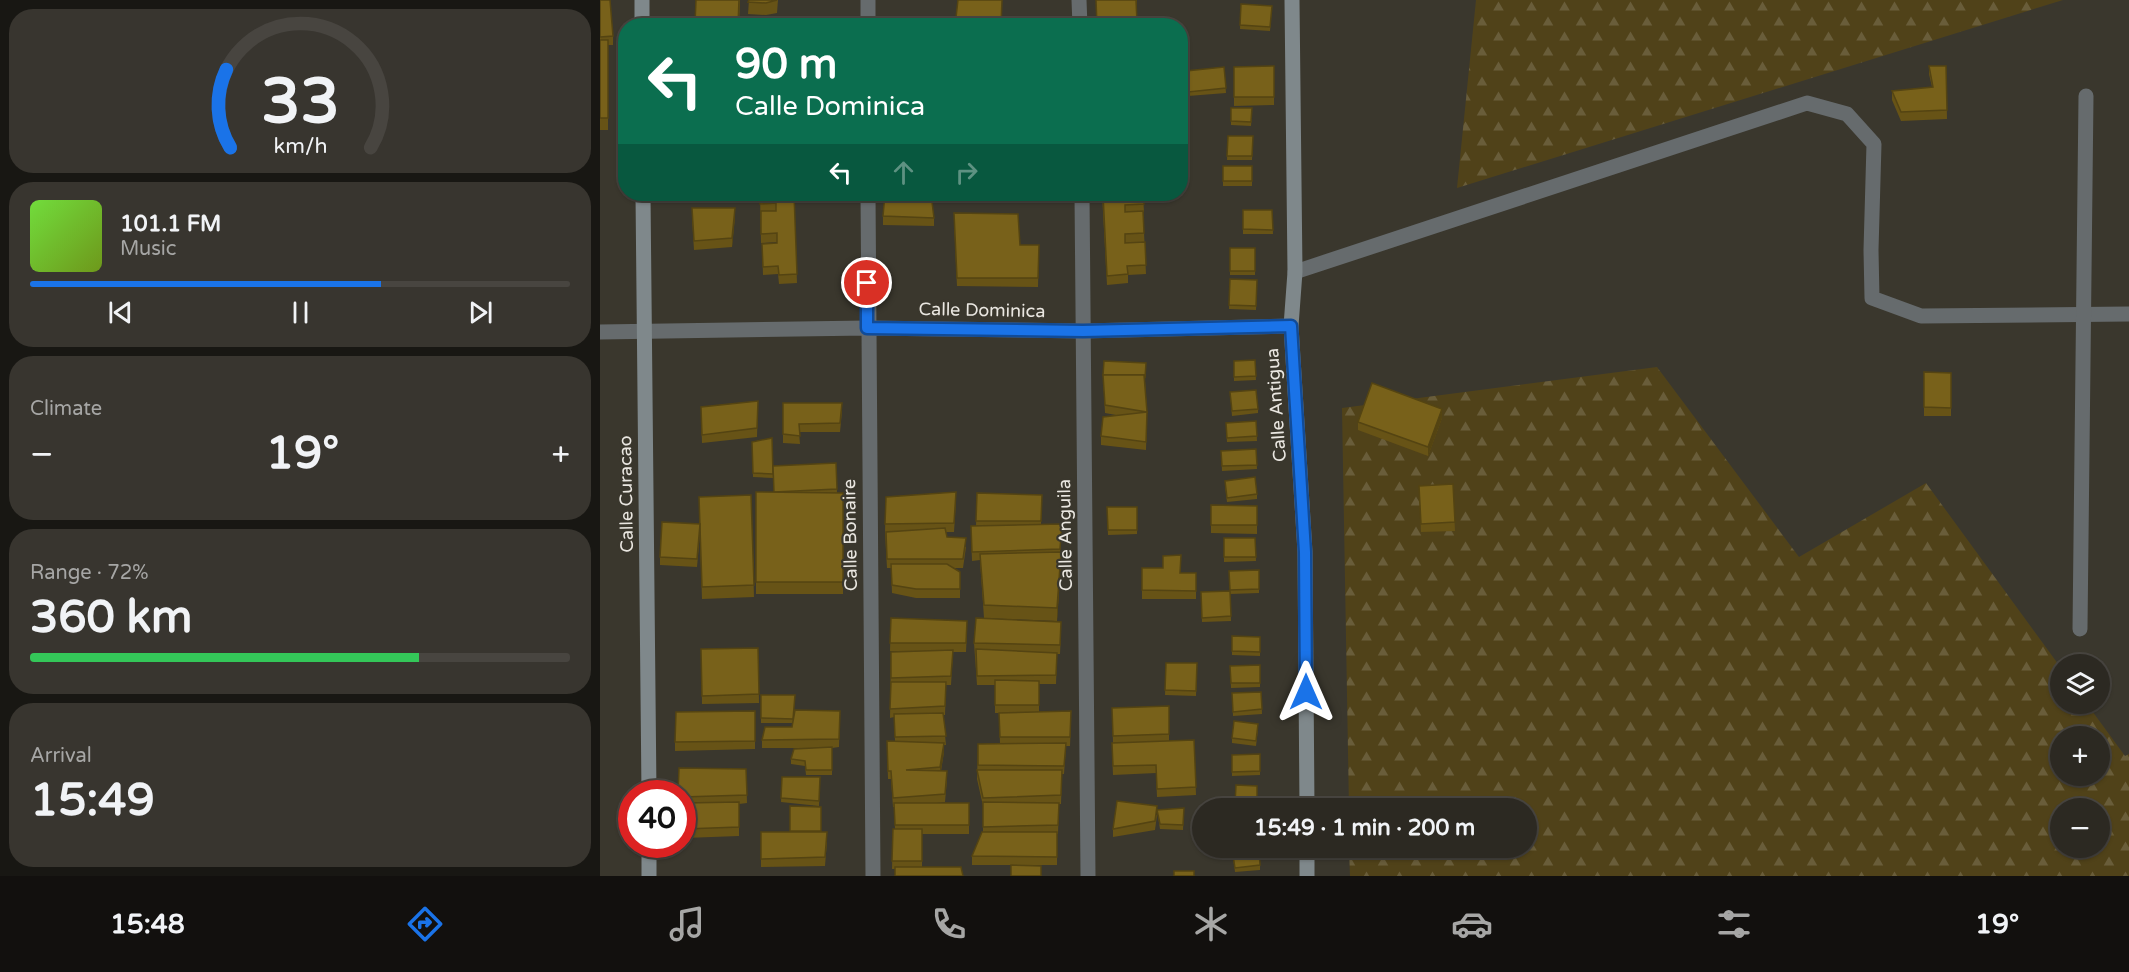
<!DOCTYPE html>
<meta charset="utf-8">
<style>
body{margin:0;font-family:"Varela Round",sans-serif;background:#38352f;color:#f1f3f6;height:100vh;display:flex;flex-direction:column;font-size:22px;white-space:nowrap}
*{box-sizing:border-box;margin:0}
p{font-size:20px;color:#a6a6a5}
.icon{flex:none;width:33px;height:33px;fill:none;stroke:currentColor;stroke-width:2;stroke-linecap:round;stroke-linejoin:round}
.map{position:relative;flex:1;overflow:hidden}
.side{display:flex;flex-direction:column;gap:9px;padding:9px;background:#181713;width:600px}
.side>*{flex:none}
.banner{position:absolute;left:18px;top:18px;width:570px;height:183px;border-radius:24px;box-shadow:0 2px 4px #0004,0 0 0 2px #484540;background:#0b6e4f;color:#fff;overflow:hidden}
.buttons{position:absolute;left:1450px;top:654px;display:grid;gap:12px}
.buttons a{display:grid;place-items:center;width:60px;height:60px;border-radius:50%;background:#2c2922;box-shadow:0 2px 4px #0004,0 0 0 2px #484540;font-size:30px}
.speed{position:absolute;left:18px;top:780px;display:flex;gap:12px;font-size:30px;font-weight:700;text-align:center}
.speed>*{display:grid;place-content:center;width:78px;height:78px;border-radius:50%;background:#2c2922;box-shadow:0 2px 4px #0004,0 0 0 2px #484540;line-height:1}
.speed .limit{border:9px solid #d22;background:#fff;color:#111}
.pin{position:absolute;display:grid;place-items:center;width:51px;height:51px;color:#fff;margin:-26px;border:3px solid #fff;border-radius:50%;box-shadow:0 2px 6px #0007}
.me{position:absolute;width:66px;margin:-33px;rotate:0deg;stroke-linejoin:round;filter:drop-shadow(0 0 4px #0008)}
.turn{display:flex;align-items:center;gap:21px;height:126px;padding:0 18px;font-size:27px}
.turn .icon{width:78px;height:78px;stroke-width:2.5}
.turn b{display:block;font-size:42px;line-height:51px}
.lanes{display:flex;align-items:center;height:57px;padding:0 18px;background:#0003;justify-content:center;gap:30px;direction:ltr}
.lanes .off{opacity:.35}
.big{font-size:45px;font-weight:800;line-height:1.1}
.side .tile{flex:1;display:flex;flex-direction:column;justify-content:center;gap:9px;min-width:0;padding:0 21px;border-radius:24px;background:#38352f}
.side .dial{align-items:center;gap:0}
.dial svg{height:156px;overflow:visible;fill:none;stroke:#484540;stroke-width:7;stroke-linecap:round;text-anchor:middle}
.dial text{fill:#f1f3f6;stroke:none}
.song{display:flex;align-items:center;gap:18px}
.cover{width:72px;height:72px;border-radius:9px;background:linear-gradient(135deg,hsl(100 70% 55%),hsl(80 70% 35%))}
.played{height:6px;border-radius:3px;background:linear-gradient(90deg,#1a73e8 65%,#484540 65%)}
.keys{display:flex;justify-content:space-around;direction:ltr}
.heat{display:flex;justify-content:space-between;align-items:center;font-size:33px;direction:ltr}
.charge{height:9px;border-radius:4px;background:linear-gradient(90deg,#34c759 72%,#484540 0)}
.trip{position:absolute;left:592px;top:798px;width:345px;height:60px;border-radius:30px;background:#2c2922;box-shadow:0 2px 4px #0004,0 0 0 2px #484540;font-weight:800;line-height:60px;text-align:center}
.tab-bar{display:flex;height:96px;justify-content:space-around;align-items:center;background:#12100e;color:#a6a6a5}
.tab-bar .icon{width:42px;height:42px}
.tab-bar .active{color:#1a73e8}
.tab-bar b{font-size:27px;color:#f1f3f6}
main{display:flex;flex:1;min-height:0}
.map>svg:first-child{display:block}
</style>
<main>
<section class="side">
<div class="tile dial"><svg viewBox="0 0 100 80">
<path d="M14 69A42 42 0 1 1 86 69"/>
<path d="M14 69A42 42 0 0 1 12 29" stroke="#1a73e8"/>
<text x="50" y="56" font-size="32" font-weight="700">33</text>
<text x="50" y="72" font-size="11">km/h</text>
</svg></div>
<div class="tile">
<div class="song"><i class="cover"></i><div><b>101.1 FM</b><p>Music</p></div></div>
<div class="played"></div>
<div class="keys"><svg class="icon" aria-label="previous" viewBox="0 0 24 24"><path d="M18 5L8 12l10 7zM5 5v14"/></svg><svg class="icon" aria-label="pause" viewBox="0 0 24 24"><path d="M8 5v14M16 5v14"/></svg><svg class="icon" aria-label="next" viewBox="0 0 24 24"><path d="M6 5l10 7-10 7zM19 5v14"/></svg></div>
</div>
<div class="tile"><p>Climate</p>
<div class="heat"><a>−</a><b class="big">19°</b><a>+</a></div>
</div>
<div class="tile"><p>Range · 72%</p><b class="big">360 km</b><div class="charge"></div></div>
<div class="tile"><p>Arrival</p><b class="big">15:49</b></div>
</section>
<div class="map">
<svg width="1529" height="876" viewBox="0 0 1529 876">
<defs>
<pattern id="forest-firs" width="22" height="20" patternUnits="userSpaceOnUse" patternTransform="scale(1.5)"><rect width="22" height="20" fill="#504219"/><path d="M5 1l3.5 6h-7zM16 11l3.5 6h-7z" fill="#695d3a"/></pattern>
</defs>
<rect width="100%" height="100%" fill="#3a372d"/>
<g fill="url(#forest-firs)" fill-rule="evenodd">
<polygon points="876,0 1463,0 857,188"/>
<path d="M1057,367L1199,557L1326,483L1461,668V704H1487L1525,756L1529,754V876H750L749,848H927V808H749L742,408ZM1461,736H1500V776H1461ZM1461,808H1500V848H1461Z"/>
</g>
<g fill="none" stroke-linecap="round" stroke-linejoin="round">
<g stroke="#666b6d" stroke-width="15">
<polyline points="479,0 480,26"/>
<polyline points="268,26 268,0"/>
<polyline points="268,194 273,876"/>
<polyline points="482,194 488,876"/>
<polyline points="695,272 1207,103 1247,114 1274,144 1271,250 1272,298 1321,316 1529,314"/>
<polyline points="0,332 267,328 483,331 691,326"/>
<polyline points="1480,629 1486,96"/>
</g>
<g stroke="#7f888b" stroke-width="15">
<polyline points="42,0 42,26"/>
<polyline points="692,0 695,272 691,326 705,552 707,808"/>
<polyline points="43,194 49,794"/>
<polyline points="49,844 49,876"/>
<polyline points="707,848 707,876"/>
</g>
</g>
<g fill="#675316">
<polygon points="0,0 13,36 13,45 8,45 8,130 0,130"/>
<polygon points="96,0 140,0 139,26 95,26"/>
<polygon points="149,0 178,0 177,13 166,15 148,14"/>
<polygon points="496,0 537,0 537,26 497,26"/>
<polygon points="641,4 672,6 670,31 640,29"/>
<polygon points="674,66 674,105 634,106 634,67"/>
<polygon points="1329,66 1346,66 1347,119 1301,121 1292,100 1292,91 1332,87 1329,74"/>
<polygon points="624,67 626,93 588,96 586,75"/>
<polygon points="631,108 652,108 651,126 631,125"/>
<polygon points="628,136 653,136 652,160 627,160"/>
<rect x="623" y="166" width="29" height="20"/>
<polygon points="61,194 80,194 80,199 61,197"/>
<polygon points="160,194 194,194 197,283 179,284 178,274 163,275 162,244 177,243 177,242 161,243"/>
<polygon points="502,194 543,194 544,212 543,212 546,274 528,275 528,283 507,285"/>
<polygon points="643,210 672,210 673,234 643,234"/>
<polygon points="283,216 334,218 334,226 283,225"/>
<polygon points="92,217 135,217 132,247 94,250"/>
<polygon points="354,221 420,245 439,245 438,287 357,286"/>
<rect x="630" y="248" width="25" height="27"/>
<polygon points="630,279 657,280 656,310 629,309"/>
<polygon points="655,360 656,380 634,381 634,361"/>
<polygon points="546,367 545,381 547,412 546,450 501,445 501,436 516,415 505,413 503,375"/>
<polygon points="1324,372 1351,373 1351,416 1324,416"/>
<polygon points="630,392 658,409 658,413 632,416"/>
<polygon points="158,401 157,437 102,443 101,416"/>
<polygon points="183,403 242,411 240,432 199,432 200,444 183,443"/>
<polygon points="842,418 828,456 758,430 758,422"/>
<polygon points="656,421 657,441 627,442 626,423"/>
<polygon points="172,438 173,478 153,477 152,442"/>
<polygon points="656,449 657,469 622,471 621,451"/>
<polygon points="236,463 237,493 243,493 243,594 156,594 156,492 174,492"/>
<polygon points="853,484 855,531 821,532 819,486"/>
<polygon points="625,485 657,494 657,499 627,502"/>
<polygon points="377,493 442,495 441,524 462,532 460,552 461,565 457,621 384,618 380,560 372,561 371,534 371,526 376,526"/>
<polygon points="151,495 154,597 102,599 99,509"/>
<polygon points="286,497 356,500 354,532 346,532 347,537 366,547 363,568 353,568 360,572 360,598 316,598 292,593 291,568 287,568 285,532"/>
<polygon points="611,505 657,506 657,534 611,533"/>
<polygon points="507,507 537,507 537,534 508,535"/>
<polygon points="100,533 97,567 60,565 60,557"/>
<polygon points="624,538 655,538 656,561 624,562"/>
<polygon points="542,568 581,573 596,573 596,599 542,599"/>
<polygon points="659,570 659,593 630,594 631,621 602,622 601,592 630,591 629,571"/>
<polygon points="291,618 367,630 366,652 353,652 351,685 346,685 345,715 343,715 346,745 344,745 344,752 341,771 347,779 345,802 336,803 369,803 369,834 322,834 322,867 295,869 292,869 293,829 295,829 294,807 293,807 291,779 288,779 287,749 295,741 294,717 290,718 291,652 313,652 290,651"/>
<polygon points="461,631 460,654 457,654 456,684 439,684 439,712 471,720 470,746 466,746 464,774 462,774 461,804 459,804 458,834 457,834 457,865 372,865 372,856 383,832 383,806 377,779 378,744 400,744 399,713 395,713 395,685 377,685 374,643"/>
<polygon points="632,636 660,637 660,656 632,655"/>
<polygon points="158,648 159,703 102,704 101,649"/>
<polygon points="566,663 597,663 596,696 565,695"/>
<polygon points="660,665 660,687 631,688 630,666"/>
<polygon points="661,692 662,714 633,716 632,693"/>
<polygon points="161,695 195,710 240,711 239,747 232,748 232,775 206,775 205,766 191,764 191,759 221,748 162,748 162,740 192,727 192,723 161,723"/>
<polygon points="569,706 569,741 594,740 596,795 557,797 556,773 513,775 512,752 513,743 512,708"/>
<polygon points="155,711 155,749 75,751 75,742"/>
<polygon points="658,728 656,746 632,743 632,738"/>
<polygon points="660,754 660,775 632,776 632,755"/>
<polygon points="146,769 147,803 139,804 139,836 85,838 85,806 82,806 82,794"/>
<polygon points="182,777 220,777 219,806 181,802"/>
<polygon points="636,785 657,786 657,808 635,808"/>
<polygon points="190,806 221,807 221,832 227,841 225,866 161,867 161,832 190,832"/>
<polygon points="584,808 583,830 560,829 557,810"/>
<polygon points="557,815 555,830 513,837 513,829"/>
<polygon points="632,849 660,865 660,870 635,872"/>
</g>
<g fill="#544412">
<polygon points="135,208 135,217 132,247 132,238"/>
<polygon points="842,409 842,418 828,456 828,447"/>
<polygon points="461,552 461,565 457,621 457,608"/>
<polygon points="344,743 344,752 340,776 340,767"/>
</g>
<g fill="#78611a" stroke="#544412" stroke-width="1.5">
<polygon points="0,0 10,0 13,36 0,37"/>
<polygon points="96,0 139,0 138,25 95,24"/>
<polygon points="149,0 177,0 166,3 148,2"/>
<polygon points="358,0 402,0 401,26 355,26"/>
<polygon points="496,0 536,0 537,22 518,24 518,26 497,26"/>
<polygon points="641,4 672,6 670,27 640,25"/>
<rect x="0" y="40" width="8" height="78"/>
<polygon points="674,66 674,97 634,97 634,67"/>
<polygon points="1329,66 1346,66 1347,110 1301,112 1292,91 1333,87"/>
<polygon points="624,67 626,88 588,92 586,71"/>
<polygon points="631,108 652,108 651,122 631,121"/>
<polygon points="628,136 653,136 652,156 627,156"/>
<rect x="623" y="166" width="29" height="15"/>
<polygon points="160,194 194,194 197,274 179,275 178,266 163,267 162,244 177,243 177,233 161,234 161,211 176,211 176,203 160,204"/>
<polygon points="285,194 331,194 334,218 283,216"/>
<polygon points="503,194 543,194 544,204 525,205 525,212 543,211 544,233 525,234 525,243 545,242 546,265 527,266 528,274 507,276"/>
<polygon points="92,208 135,208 132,238 94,241"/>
<polygon points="643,210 672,210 673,230 643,229"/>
<polygon points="354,213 418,214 420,245 439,245 438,278 357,278"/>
<rect x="630" y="248" width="25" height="23"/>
<polygon points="630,279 657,280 656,306 629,305"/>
<polygon points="655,360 656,376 634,377 634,361"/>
<polygon points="504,361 546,363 545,378 544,375 503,375"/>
<polygon points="1324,372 1351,373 1351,408 1324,407"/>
<polygon points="503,375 544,375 547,412 505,405"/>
<polygon points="772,383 842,409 828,447 758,422"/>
<polygon points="656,390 658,409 632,411 630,392"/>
<polygon points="158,401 157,428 102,435 101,407"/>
<polygon points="183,403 242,403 240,423 199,424 200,436 183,434"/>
<polygon points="547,412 546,442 501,436 503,417"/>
<polygon points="656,421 657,436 627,438 626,423"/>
<polygon points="172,438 173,474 153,473 152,442"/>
<polygon points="656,449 657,465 622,466 621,451"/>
<polygon points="236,463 237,489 174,492 173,466"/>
<polygon points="655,477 657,494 627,498 625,481"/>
<polygon points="853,484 855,522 821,524 819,486"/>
<polygon points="156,492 243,493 243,582 156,582"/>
<polygon points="356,492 354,523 285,524 286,497"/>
<polygon points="377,493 442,495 441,521 376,521"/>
<polygon points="151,495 154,585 102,587 99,497"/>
<polygon points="611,505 657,506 657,525 611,525"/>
<polygon points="507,507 537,507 537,530 508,530"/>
<polygon points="62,522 100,524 97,559 60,557"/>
<polygon points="462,524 460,549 372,552 371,526"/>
<polygon points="345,528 347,537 366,538 363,559 287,559 286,532"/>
<polygon points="624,538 655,538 656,557 624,557"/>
<polygon points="461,552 457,608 384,605 380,554"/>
<polygon points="581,555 580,573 596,573 596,591 542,590 542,568 563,568 563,556"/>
<polygon points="291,564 347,564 360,572 360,589 316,589 292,585"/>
<polygon points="659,570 659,589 630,590 629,571"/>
<polygon points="630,591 631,616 602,618 601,592"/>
<polygon points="291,618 367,621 366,643 290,643"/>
<polygon points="376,618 461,622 460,645 374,643"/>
<polygon points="632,636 660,637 660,652 632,651"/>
<polygon points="158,648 159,694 102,696 101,649"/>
<polygon points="376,649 457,653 456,675 377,676"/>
<polygon points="353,650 351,676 291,678 291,652"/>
<polygon points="566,663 597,663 596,691 565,690"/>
<polygon points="660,665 660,683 631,683 630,666"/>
<polygon points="395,680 439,681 439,705 395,705"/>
<polygon points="291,682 346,682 345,706 290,709"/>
<polygon points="661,692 662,709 633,712 632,693"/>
<polygon points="161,695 195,695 193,719 161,718"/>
<polygon points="569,706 569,734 513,736 512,708"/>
<polygon points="195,710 240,711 239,739 162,740 165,727 192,727"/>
<polygon points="155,711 155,741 75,742 76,712"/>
<polygon points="471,711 470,737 400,737 399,713"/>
<polygon points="343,713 346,736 295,737 294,714"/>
<polygon points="634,721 658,724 656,741 632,738"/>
<polygon points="594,740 596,787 557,789 556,765 513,766 512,743"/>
<polygon points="287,741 344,743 340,767 306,770 347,771 345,794 293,798 291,771 288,771"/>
<polygon points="466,743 464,766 378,765 378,744"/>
<polygon points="232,747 232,770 206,770 205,761 191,759 194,749"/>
<polygon points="660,754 660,771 632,772 632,755"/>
<polygon points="79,768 146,769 147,795 82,797 82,794 78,794"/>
<polygon points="377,770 462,770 461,795 383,798"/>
<polygon points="182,777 220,777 219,801 181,798"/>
<polygon points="636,785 657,786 657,805 635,804"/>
<polygon points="517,801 557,806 555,821 513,829"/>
<polygon points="139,802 139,827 85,829 85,803"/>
<polygon points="383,802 459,803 458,825 383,827"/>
<polygon points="294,803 369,803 369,825 295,825"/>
<polygon points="190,806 221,807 221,831 190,831"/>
<polygon points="584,808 583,825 560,824 557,810"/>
<polygon points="293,829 322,829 322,861 292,861"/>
<polygon points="161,832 227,832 225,857 161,859"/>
<polygon points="382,832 457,832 457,857 372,856"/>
<polygon points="647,848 659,848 660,865 635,868 632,849"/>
<polygon points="411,865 441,866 441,876 411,876"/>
<polygon points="295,867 361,867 363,876 295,876"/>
<rect x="574" y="871" width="20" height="5"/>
</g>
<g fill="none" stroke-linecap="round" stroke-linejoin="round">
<defs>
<polyline id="route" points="267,283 267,328 483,331 691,326 705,552 706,692"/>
</defs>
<use href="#route" stroke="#114b97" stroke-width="15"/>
<use href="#route" stroke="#1a73e8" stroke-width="10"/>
</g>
<g text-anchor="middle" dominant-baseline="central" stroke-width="4.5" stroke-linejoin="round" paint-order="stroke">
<g font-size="18" fill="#eae7e1" stroke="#3a372d">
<text transform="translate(382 310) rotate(1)">Calle Dominica</text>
<text transform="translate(676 405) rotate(-94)">Calle Antigua</text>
<text transform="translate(26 494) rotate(-91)">Calle Curacao</text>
<text transform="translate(250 535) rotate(-91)">Calle Bonaire</text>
<text transform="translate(465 535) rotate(-91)">Calle Anguila</text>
</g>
</g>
</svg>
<div class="buttons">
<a><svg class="icon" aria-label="layers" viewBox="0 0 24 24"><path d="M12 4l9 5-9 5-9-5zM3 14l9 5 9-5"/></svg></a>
<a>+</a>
<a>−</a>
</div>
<div class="speed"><div class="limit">40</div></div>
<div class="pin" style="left:267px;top:283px;background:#d93025"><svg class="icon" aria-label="arrive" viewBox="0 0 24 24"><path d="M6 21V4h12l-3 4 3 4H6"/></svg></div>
<svg class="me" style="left:706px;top:692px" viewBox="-20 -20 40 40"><path d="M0-17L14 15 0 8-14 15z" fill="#1a73e8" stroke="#fff" stroke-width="4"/></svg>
<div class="trip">15:49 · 1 min · 200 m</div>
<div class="banner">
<div class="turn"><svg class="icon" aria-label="left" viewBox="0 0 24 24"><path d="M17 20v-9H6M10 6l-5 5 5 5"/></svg><div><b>90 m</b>Calle Dominica</div></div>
<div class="lanes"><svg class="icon" aria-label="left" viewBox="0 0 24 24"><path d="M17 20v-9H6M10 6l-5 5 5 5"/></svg><svg class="icon off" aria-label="ahead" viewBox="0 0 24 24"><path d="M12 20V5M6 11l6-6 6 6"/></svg><svg class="icon off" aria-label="right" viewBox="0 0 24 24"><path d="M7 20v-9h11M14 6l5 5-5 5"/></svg></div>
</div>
</div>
</main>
<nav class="tab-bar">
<b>15:48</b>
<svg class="icon active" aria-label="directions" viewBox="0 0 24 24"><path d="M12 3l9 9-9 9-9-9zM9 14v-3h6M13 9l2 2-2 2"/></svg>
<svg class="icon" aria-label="music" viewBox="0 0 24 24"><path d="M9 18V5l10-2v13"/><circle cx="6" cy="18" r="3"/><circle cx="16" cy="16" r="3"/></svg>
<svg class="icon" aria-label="phone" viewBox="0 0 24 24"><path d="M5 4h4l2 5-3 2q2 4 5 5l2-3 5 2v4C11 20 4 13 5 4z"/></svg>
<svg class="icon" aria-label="climate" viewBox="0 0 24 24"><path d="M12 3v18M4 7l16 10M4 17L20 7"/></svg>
<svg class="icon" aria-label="car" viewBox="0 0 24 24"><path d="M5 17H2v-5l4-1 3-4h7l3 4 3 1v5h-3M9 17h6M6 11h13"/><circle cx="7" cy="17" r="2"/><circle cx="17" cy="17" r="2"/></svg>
<svg class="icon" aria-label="filters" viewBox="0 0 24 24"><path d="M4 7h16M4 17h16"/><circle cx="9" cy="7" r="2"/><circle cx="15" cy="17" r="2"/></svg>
<b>19°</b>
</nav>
